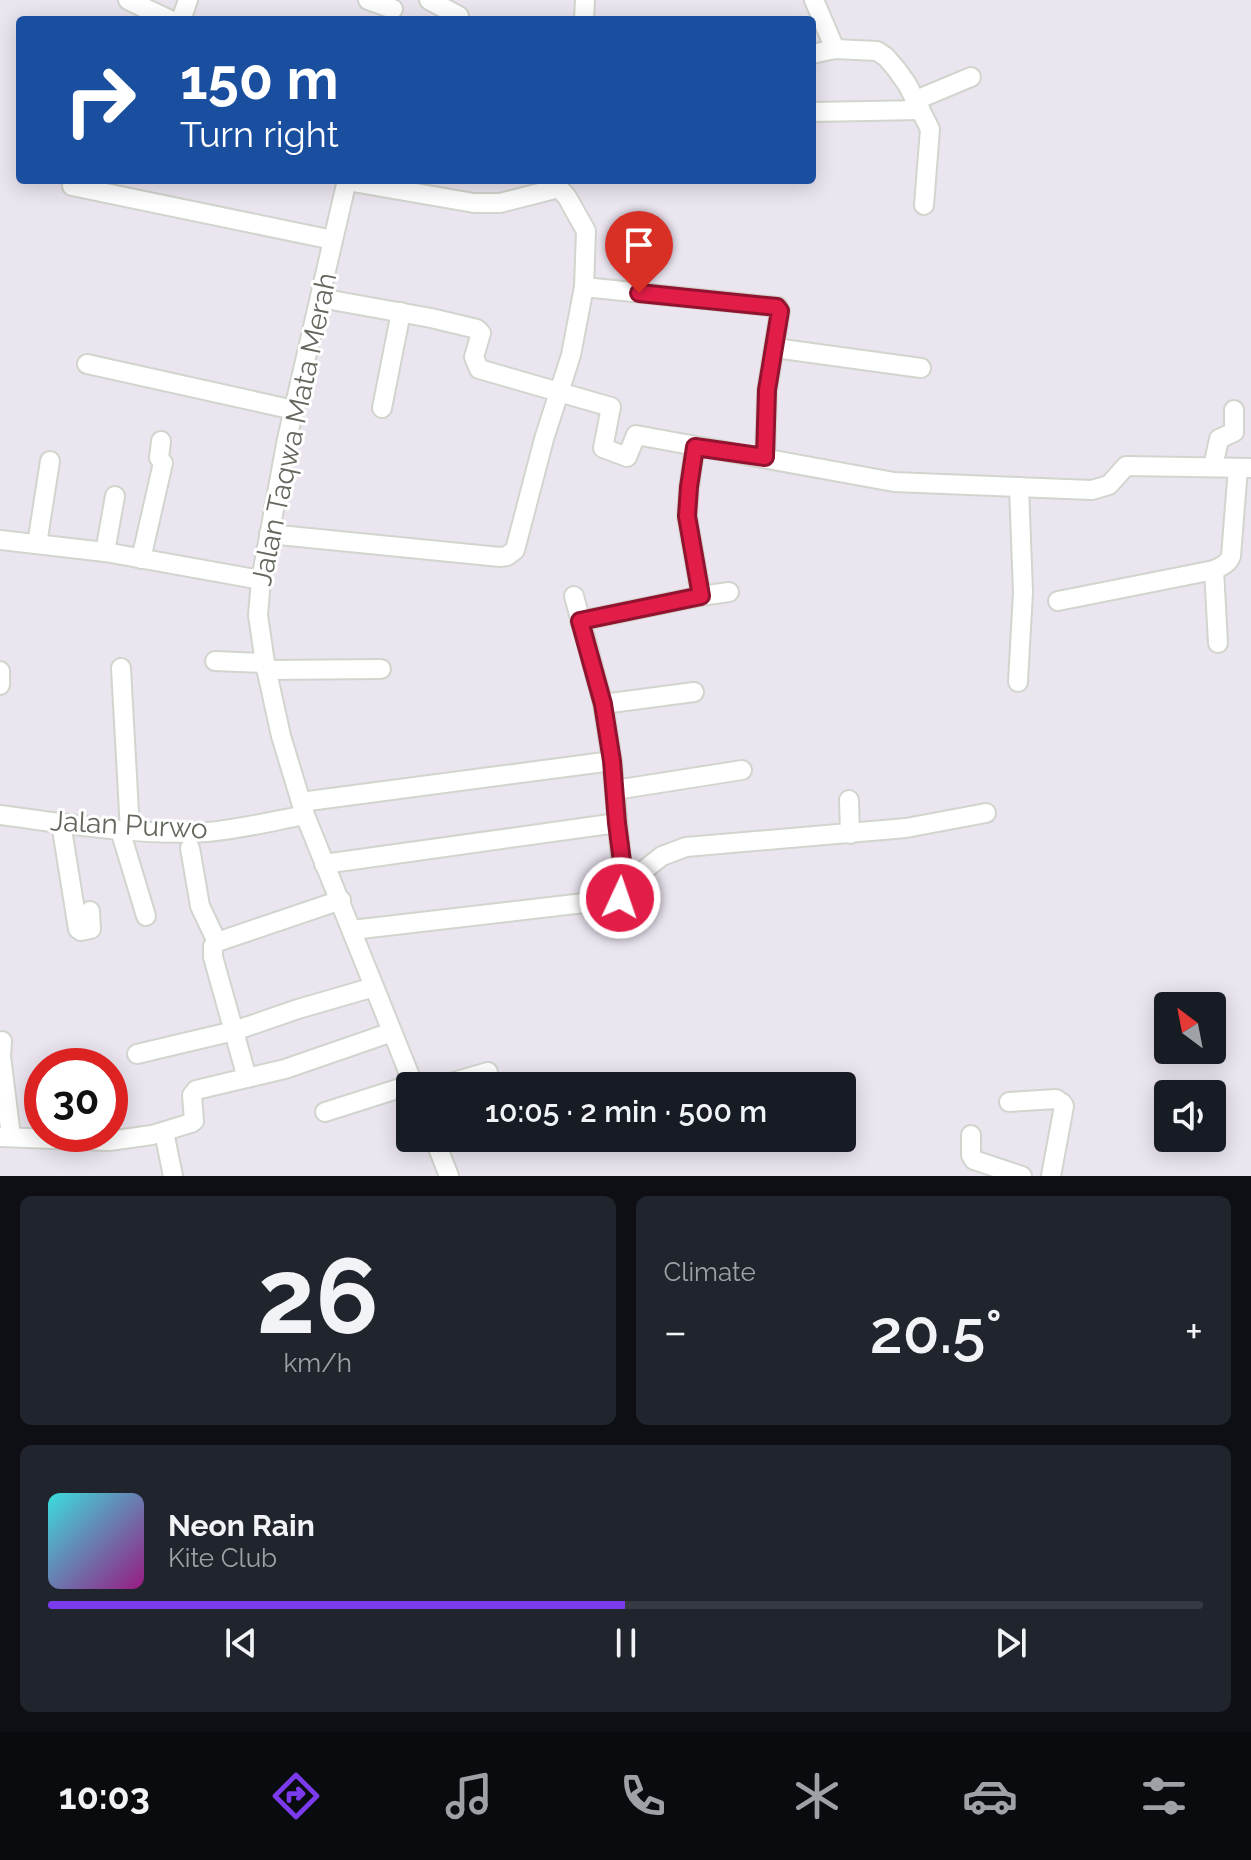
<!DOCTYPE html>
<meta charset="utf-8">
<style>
body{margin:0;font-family:Raleway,sans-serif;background:#20242c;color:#f1f3f6;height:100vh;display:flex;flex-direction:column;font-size:30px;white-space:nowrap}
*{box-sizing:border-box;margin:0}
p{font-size:26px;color:#9ea1a6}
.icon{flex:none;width:44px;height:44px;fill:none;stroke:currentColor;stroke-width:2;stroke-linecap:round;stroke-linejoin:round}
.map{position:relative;height:1176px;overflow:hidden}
.panel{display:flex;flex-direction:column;gap:20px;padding:20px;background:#0d0f14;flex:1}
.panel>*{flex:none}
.hud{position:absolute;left:16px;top:16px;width:800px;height:168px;border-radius:8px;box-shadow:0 4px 20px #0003;background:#1a4fa0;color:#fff;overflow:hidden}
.needle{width:52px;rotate:328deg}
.buttons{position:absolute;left:1154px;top:992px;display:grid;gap:16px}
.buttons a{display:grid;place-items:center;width:72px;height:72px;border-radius:8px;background:#171b24;box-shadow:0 4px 20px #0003;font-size:40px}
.speed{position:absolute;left:24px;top:1048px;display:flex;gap:16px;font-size:40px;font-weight:700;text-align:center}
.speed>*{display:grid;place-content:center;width:104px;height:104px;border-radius:50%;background:#171b24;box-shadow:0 4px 20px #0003;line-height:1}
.speed .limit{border:12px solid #d22;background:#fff;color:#111}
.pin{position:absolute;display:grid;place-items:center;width:68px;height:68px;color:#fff;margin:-82px -34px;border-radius:50% 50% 50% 0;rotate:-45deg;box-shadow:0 0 8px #0007}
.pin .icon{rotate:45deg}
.me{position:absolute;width:88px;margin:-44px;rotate:3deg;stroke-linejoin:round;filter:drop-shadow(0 0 6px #0008)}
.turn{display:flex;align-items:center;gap:28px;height:168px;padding:0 32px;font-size:36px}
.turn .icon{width:104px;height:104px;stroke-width:2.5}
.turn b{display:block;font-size:56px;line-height:68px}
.big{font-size:60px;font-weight:600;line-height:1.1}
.panel .card{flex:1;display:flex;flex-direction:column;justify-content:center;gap:12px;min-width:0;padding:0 28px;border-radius:12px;background:#20242c}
.panel .dial{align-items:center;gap:0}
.dial b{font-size:104px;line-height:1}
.song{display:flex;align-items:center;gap:24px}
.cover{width:96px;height:96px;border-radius:12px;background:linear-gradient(135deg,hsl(180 70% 55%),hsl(310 70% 35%))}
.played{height:8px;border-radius:4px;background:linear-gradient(90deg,#7c3aed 50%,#363941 50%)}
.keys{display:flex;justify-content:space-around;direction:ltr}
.heat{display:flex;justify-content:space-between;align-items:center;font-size:44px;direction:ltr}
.panel .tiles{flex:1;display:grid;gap:20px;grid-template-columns:1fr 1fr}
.card:last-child{grid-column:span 2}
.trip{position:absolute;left:396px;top:1072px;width:460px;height:80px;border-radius:8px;background:#171b24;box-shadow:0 4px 20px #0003;font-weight:600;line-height:80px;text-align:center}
.dock{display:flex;height:128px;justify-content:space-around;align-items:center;background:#090b0e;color:#9ea1a6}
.dock .icon{width:56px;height:56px}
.dock .current{color:#7c3aed}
.dock b{font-size:36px;color:#f1f3f6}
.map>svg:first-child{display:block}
</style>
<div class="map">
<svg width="1251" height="1176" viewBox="0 0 1251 1176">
<rect width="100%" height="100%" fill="#ebe5f0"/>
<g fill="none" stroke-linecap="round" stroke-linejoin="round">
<defs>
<g id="minor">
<polyline points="128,0 170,20"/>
<polyline points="368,0 393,9"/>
<polyline points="429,0 459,16"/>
<polyline points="814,0 835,49"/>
<polyline points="181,20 188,0"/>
<polyline points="584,20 585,0"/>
<polyline points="812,54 835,49 877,51 886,57 897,70 907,84 930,129 924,205"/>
<polyline points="916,100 971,77"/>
<polyline points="812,112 921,110"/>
<polyline points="347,180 287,439 261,580 258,615 265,663 281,736 305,815 414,1086"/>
<polyline points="72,186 333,240"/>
<polyline points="584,287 778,307 780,311 767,390 765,457"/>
<polyline points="320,298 431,318 477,329 481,333 474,357 479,369 611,407 603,448 627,457 636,435 894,482 1092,490 1109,485 1126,466 1251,468"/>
<polyline points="775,348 921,368"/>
<polyline points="87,364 294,410"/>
<polyline points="382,408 401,312"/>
<polyline points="1213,467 1219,439 1234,432 1234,410"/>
<polyline points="269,534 500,557 507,556 515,550 544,439 571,355 584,287 586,231 567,197 559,188 500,203 474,203 347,181"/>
<polyline points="0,540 105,552 261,580"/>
<polyline points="37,544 50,461"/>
<polyline points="105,552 115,496"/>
<polyline points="141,559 163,463 159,458 161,441"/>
<polyline points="1214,570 1218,643"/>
<polyline points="701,596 729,592"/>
<path d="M1058,601L1214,570C1222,566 1228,564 1231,556L1238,468"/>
<polyline points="580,621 701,596 687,516 689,487 695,447"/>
<polyline points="215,661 265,663"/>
<polyline points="121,668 130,831"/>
<polyline points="266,670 381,669"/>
<polyline points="1018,682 1023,592 1019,487"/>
<polyline points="0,685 0,671"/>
<polyline points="603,704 694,692"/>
<polyline points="615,790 742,770"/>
<polyline points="849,800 850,834"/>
<polyline points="301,802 612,761"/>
<path d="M0,815C69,824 139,836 208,832C241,829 273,821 305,815"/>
<polyline points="61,823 78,929 81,931 91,929 90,911"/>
<polyline points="120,830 146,916"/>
<polyline points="190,848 200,906 217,942"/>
<polyline points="324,864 617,823"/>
<polyline points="625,885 662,856 686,847 906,828 986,813"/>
<polyline points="352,930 601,901 620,898 624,893 612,761 603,704 574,596"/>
<polyline points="2,1041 1,1056 11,1136"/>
<polyline points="137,1054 234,1031 298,1009 374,987"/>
<polyline points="247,1078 213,957 213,946 217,942 341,900"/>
<polyline points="440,1086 488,1072"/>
<polyline points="1009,1102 1056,1099 1062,1103 1064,1106 1051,1176"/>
<polyline points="325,1112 413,1084"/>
<polyline points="164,1132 173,1176"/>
<polyline points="971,1135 971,1155 974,1160 1022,1176"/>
<polyline points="0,1137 109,1141 152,1135 191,1123 194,1121 192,1095 196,1090 285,1069 392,1032"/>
<polyline points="434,1138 449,1176"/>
</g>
</defs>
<use href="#minor" stroke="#d2d5cd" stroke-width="22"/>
<use href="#minor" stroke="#fff" stroke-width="18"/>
</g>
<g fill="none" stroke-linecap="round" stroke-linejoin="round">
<defs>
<polyline id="route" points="620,898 624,893 625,885 617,823 612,761 603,704 580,621 701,596 687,516 689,487 695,447 765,457 767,390 780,311 777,307 639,293"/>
</defs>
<use href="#route" stroke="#92132f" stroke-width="20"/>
<use href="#route" stroke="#e11d48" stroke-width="14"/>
</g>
<g text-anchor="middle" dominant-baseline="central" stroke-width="6" stroke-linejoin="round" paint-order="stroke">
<g font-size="28" fill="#63675c" stroke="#fff">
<text transform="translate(294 429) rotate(-78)">Jalan Taqwa Mata Merah</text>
<text transform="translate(129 825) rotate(3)">Jalan Purwo</text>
</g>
</g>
</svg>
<div class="buttons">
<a><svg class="needle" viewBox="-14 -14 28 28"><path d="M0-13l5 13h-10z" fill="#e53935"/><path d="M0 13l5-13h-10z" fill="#9ea1a6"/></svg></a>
<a><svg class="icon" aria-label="sound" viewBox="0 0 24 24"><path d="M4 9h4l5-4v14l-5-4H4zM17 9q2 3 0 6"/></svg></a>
</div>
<div class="speed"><div class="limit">30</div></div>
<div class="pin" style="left:639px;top:293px;background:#d93025"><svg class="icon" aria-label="arrive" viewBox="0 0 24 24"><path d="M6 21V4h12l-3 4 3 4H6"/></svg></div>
<svg class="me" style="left:620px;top:898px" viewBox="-20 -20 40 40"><circle r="17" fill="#e11d48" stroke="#fff" stroke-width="3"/><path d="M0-11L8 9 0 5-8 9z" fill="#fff"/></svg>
<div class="trip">10:05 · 2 min · 500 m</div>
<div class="hud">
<div class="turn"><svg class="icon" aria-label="right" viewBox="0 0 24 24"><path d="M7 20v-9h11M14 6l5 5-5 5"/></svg><div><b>150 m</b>Turn right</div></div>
</div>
</div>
<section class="panel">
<div class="tiles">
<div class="card dial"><b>26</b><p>km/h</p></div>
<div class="card"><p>Climate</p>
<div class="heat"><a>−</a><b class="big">20.5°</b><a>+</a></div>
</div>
<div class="card">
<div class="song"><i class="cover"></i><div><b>Neon Rain</b><p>Kite Club</p></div></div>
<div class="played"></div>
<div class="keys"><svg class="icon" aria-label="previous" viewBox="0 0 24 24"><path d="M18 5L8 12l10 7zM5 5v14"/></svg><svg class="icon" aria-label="pause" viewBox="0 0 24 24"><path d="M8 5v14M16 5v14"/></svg><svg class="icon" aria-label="next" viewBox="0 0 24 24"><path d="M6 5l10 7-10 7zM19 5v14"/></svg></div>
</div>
</div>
</section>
<nav class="dock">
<b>10:03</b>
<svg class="icon current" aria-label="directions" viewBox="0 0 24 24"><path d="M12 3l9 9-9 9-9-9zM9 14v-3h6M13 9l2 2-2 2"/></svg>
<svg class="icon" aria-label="music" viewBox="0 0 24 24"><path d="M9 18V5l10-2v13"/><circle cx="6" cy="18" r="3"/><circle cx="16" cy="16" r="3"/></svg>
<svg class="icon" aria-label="phone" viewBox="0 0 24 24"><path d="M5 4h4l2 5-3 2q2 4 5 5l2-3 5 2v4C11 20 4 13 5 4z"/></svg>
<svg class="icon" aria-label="climate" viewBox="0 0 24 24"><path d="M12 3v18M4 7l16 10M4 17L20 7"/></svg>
<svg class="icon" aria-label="car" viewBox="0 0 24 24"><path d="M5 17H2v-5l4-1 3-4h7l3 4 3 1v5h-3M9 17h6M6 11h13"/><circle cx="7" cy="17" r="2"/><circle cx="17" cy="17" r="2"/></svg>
<svg class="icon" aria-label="filters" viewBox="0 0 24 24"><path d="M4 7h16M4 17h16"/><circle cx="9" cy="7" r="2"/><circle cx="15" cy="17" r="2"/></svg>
</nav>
